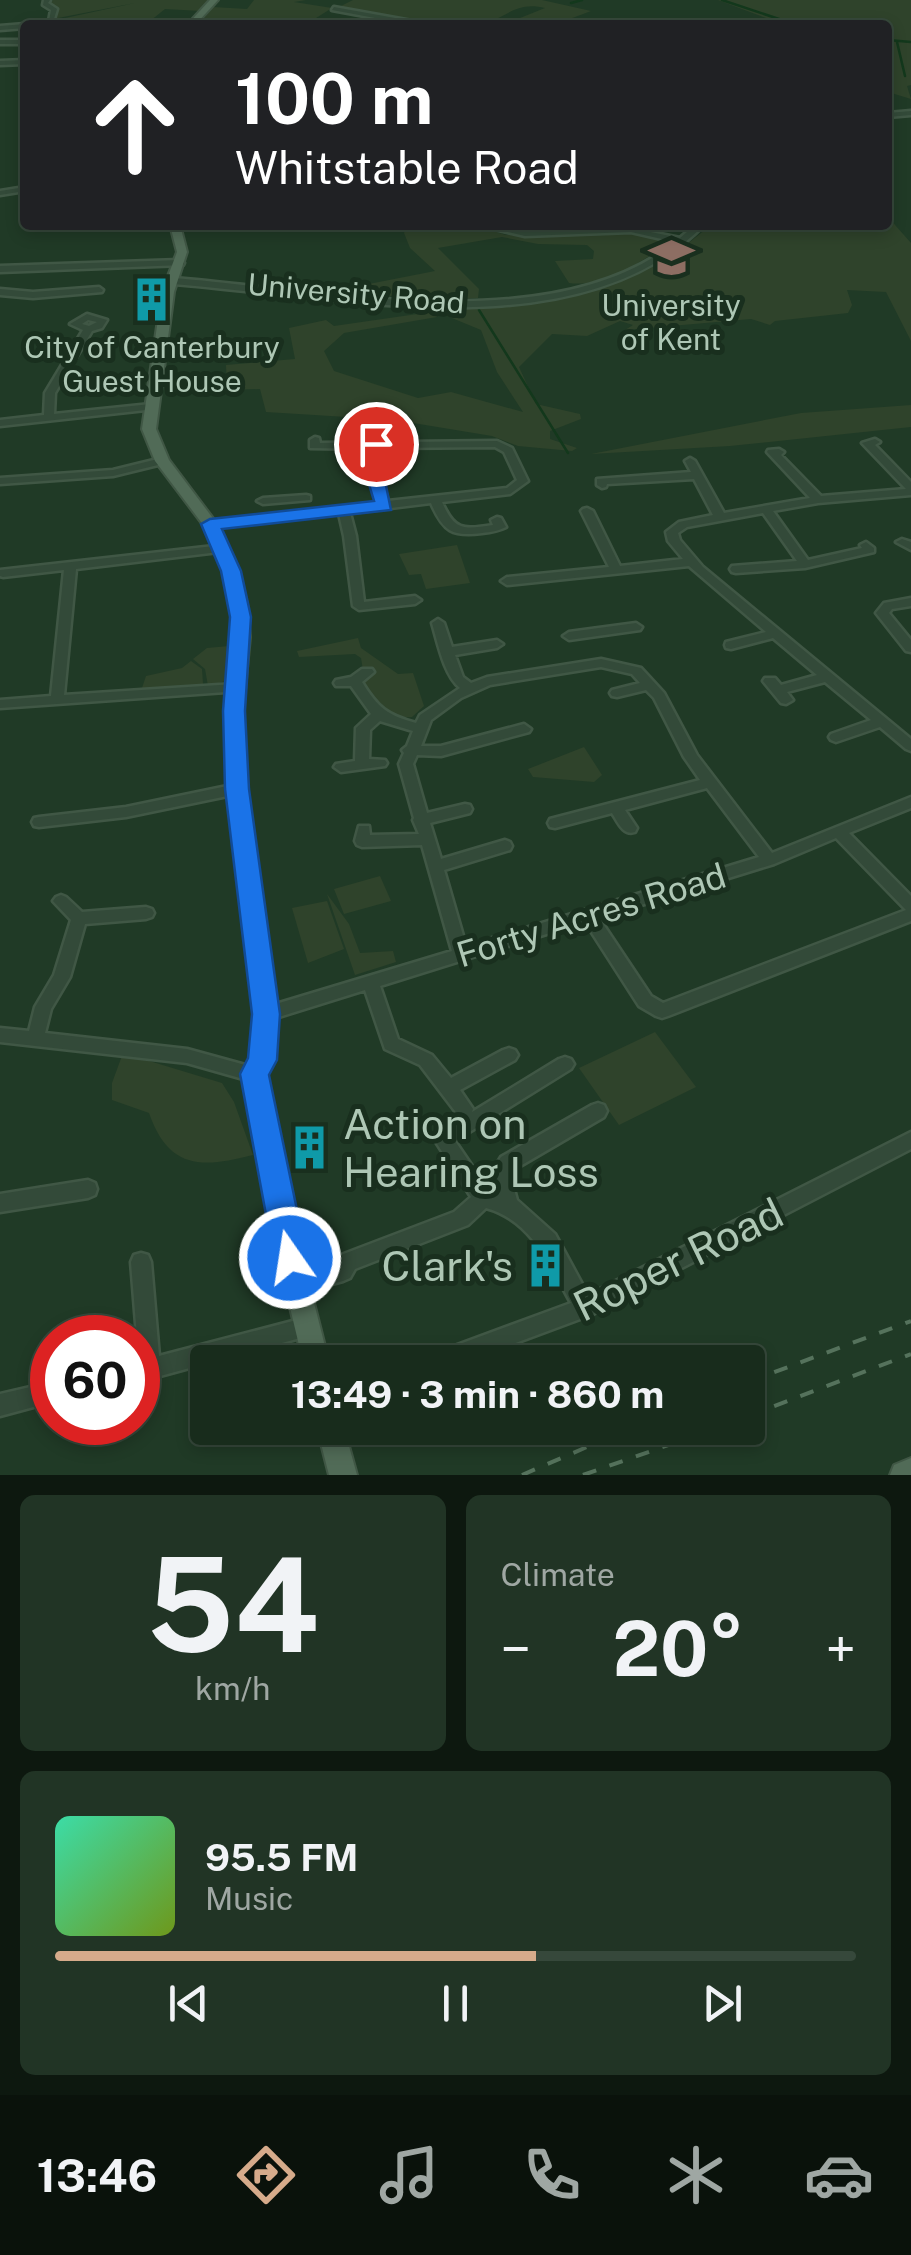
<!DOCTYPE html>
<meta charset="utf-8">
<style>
body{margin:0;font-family:"Public Sans",sans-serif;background:#213425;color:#f1f3f6;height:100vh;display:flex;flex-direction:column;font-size:38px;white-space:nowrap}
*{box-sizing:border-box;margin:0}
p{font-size:32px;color:#9fa7a3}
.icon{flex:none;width:55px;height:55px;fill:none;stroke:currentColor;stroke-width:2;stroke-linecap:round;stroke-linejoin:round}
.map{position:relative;height:1475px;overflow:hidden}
.panel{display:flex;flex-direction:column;gap:20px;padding:20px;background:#0d180f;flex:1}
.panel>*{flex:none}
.banner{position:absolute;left:20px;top:20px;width:872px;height:210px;border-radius:10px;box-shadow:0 5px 15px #0003,0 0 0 2px #36483b;background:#202124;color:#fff;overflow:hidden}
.speed{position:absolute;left:30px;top:1315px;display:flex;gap:20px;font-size:50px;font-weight:700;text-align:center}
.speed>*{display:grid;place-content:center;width:130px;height:130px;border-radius:50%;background:#182c1c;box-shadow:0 5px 15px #0003,0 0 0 2px #36483b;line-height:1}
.speed .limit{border:15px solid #d22;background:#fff;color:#111}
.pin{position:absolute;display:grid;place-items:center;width:85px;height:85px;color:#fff;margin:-42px;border:5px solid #fff;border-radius:50%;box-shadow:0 2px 10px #0007}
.me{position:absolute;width:110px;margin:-55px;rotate:347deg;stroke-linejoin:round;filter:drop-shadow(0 0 8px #0008)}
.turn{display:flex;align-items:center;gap:35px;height:210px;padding:0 50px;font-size:45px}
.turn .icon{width:130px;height:130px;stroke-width:2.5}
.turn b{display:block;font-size:70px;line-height:85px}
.big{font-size:75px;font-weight:700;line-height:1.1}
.panel .widget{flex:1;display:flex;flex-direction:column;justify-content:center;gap:15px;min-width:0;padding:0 35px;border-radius:15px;background:#213425}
.panel .dial{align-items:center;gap:0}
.dial b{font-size:130px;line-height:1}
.song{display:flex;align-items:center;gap:30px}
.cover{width:120px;height:120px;border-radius:15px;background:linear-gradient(135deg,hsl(160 70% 55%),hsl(80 70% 35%))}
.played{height:10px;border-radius:5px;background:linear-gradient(90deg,#d6ab8b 60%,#36483b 60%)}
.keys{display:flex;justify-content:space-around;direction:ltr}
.heat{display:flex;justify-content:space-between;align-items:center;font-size:55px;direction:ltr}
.panel .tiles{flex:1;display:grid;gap:20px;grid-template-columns:1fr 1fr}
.widget:last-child{grid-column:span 2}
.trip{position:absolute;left:190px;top:1345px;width:575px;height:100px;border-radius:10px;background:#182c1c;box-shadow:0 5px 15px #0003,0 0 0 2px #36483b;font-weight:700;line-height:100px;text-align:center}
.tabs{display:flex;height:160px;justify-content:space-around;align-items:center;background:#0a120b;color:#9fa7a3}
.tabs .icon{width:70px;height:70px}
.tabs .active{color:#d6ab8b}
.tabs b{font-size:45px;color:#f1f3f6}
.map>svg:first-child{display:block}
</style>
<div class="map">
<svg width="911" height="1475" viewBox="0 0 911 1475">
<rect width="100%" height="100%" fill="#203a26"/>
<g fill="#2f432b">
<polygon points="53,0 213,0 201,11 165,9 145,25 70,25 56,20 135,3 53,19 59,11 49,5"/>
<polygon points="254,0 306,0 294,2 332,8 305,25 238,20 233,25 198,25 213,7 247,9"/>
<path d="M353,0H542L591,11L554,25L520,18L545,8C512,0 504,23 475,25C430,28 381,20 337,8Z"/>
<polygon points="718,0 911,0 911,85 907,86 911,99 888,92 888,25 785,25"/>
<polygon points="888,217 911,243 911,341 886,292 847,290 852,305 848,313 775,321 770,325 751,319 625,330 633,325 620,321 587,336 552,334 519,367 536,404 580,414 581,419 550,431 550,439 577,448 572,451 518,446 492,436 395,420 266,412 260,389 227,390 226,365 295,359 289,328 326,320 334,326 438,311 437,317 344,333 324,351 334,371 418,398 451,392 523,412 497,372 481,330 447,316 448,308 602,288 676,253 711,225 888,225"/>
<path d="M408,225H473L506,235L638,232L671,241C645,260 603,288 569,283L555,261L593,259L594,251L587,245L538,244L502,237L438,248L479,289L478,298L441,300L333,291L435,271L410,248L404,233Z"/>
<polygon points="911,405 911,427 730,446 591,454 801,413"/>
<polygon points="457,545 470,583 426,589 421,574 409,575 399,554"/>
<path d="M358,638L361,648L398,674L413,673L424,706L412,717C387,720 373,704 364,683L371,674L363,670L361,658L355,654L299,657L297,651Z"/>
<polygon points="229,646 226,681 208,686 205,669 193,659 207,648"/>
<polygon points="191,661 202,669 203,684 141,691 146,676 182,668"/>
<polygon points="584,747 602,775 594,782 533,777 528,769"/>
<polygon points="380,876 391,901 344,914 334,889"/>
<polygon points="327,894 349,924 360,953 393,951 396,962 355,975"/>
<polygon points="327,901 344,949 308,963 292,908"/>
<polygon points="655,1032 696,1087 619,1125 579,1068"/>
<path d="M123,1053L222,1083L234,1102L253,1155C202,1168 169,1170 149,1113L112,1100V1083Z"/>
</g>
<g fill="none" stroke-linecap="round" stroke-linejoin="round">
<g stroke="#13381c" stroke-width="2.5">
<polyline points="722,0 797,25"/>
<polyline points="571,3 582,0"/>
<polyline points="888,40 911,42"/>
<polyline points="897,42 905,76"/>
<polyline points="479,310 568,453"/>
</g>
<defs>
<g id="minor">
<polygon points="44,0 50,0 48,3 57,9 54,19 69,25 49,21 51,10 43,5"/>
<polygon points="334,7 423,23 426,25 413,25 332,10"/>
<polygon points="339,21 349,24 350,25 337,24"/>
<polygon points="25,25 25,28 0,30 0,26 25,24 27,25"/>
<rect x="0" y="40" width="25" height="4"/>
<polygon points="25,60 25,64 0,65 0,61"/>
<polygon points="911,111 911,115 888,117 888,113"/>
<polygon points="25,187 25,191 0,195 0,191"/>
<polygon points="154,225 178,225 180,227 176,229"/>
<path d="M477,225H493L525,232L631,228L680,238L695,225H704C577,354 335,296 173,284L169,281L173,278C319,289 552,341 675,242L631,232L525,236Z"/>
<polygon points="180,260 184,263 183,265 0,272 0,266"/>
<polygon points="99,287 103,290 102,292 33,298 0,295 0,289 33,292"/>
<path d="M87,314L107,320L102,328L92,331L55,393L54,414L151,404L155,405V409L0,426V420L44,415L45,393L83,330L70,324ZM88,320L97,322L89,326L82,324Z"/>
<path d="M315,437L319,438L320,443L497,441L512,448L528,481L510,494L442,502C455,532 464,529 493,525L491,520L497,517L501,518L506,527C498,531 491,532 482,533C452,537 443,531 431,503L350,513L356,536L364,602L415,596L421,600L415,604L359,610L353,606L344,536L339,514L211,528L205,525L211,522L377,503L369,471L370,449L310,448V440ZM495,447L504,452L517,480L507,488L388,501L379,471L381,448Z"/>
<polygon points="875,439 880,442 875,445 911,482 911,495 818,503 773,511 808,560 862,548 860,545 866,542 874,548 874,552 805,568 736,573 732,572 730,569 732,566 797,561 763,513 687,527 678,533 680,540 703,567 911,739 911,751 906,749 880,727 836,742 831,740 829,737 831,734 871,720 825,682 787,692 793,700 786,704 781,703 763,681 765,678 775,678 781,685 817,675 773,638 731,649 726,648 725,645 726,642 766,632 689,566 507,585 501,581 507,577 609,567 581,511 583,509 587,508 593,511 620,566 683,559 668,541 666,532 679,522 713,515 694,479 607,484 606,487 602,488 597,485 597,479 691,472 685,461 690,458 695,461 724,513 810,498 767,452 768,450 779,449 784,452 781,455 821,496 906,489 862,443"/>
<polygon points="162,458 167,461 166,463 113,476 0,484 0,478 113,470"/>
<polygon points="306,495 310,496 310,500 263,504 257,501 263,498"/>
<polygon points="902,539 911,542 911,550 896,542"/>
<polygon points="223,545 229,549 227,551 76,569 64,695 235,684 242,688 240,691 0,708 0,700 51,696 64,570 3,577 0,576 0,570"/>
<polygon points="911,598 911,606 892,609 889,613 911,640 911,652 906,651 876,613 884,603"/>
<path d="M438,619L444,623L452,647L497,640L503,644L497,648L455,655L463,677L471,683L487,677L601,659L641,668L664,693L697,755L772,853L911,797V808L849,833L911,896V921L668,1016L662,1018L656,1016L639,1006L585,922L380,986L398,1039L432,1055L451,1078L503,1050L509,1048L515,1050L518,1055L515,1060L460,1090L473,1109L472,1112L559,1059L565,1057L571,1059L574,1064L571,1069L455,1141L489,1191L496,1193L491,1173L501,1157L592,1105L598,1103L604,1105L607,1111L604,1117L515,1169L510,1175L517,1200L555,1234L588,1295L911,1132V1149L591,1315L464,1362H428L431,1355L438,1352L571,1303C550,1265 531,1220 486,1208L468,1225L355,1269L350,1278L343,1281L298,1293L291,1290L288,1283L291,1276L337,1263L341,1255L454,1212L471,1197L434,1139L437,1133L464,1117L458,1115L420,1065L385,1049L365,990L266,1021L260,1019L258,1014L260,1009L266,1007L452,951L422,845L362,847L357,845L355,841L359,826H369L370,835L419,834L413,820L414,818L399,764L404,753L402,750L407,746L413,731L380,721L370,730L369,759L385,760L387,763L385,766L341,772L334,767L336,764L355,761L356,728L371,714L351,686H336L334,683L336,680L351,677L362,669H372L374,672L362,682C378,708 387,715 416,723L420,715L460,688C444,675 438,643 432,623ZM601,667L632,674L640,683L612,690L610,693L612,696L617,697L646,690L654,698L684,757L700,780L550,819L548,823L550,827L555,828L612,813C618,822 623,836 635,832L637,828L625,810L707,788L759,857L466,946L444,870L510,850L512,846L510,842L505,840L441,859L430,823L470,813L472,809L470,805L465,804L427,813L413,764L417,755L441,756L529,732L531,729L524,724L441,746H421L431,720L461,698L490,685ZM836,838L906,910L663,1003L651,996L599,918L774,864Z"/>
<polygon points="636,623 642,627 640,630 569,640 563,636 569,632"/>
<polygon points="237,784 242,785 244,789 242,793 126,817 39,827 34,826 32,822 34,818 39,817 126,807"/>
<polygon points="61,895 66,897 82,912 146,907 152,909 154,913 152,917 146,919 85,924 70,977 51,1009 45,1033 187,1049 260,1069 263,1074 260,1079 254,1082 187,1063 0,1042 0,1028 29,1031 35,1007 54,975 71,920 53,901 56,897"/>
<polygon points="88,1180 95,1183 97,1189 95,1195 88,1198 0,1212 0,1194"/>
<polygon points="141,1253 148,1255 151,1262 159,1356 308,1317 315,1320 318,1327 315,1334 138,1382 139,1361 131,1262 134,1255"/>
<polygon points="52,1382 52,1402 0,1416 0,1394"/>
</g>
<g id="major">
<polygon points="210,0 218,0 195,25 187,25"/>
<polygon points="170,225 180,225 187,252 174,292 156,429 169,460 218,525 239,571 247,604 250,637 243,711 246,789 277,1014 274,1061 265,1076 296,1232 329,1362 303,1362 272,1232 243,1074 252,1059 255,1014 228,789 225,711 234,637 231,604 223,571 204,526 155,461 142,429 162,292 177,252"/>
<polygon points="317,1428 344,1428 357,1475 329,1475"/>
<polygon points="911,1458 911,1475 890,1475 894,1465"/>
</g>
</defs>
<use href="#minor" stroke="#405745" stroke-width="5"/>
<use href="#major" stroke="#405745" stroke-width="4"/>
<use href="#minor" fill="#334a39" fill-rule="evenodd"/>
<use href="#major" fill="#516b57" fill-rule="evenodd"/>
<g stroke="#55725c" stroke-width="4" stroke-dasharray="14 14" stroke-linecap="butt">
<polyline points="748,1382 911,1321"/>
<polyline points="748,1416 911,1354"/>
<polyline points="522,1475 631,1428"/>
<polyline points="583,1475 717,1428"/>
</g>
</g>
<polygon fill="#1a73e8" stroke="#114b97" stroke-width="2.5" points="376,439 385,444 383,471 391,510 222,529 241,571 251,617 245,711 249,789 280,1014 277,1060 269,1075 307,1258 302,1269 290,1273 279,1269 274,1258 240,1074 248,1058 252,1014 225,789 223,711 230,617 221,571 201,524 210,519 374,501 365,471 368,444"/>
<defs>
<symbol id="university-bare" viewBox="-9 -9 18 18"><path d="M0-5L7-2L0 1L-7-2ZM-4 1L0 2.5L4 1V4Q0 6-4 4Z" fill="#8d6e63" stroke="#192f1e" stroke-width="2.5" paint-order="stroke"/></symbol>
<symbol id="building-bare" viewBox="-9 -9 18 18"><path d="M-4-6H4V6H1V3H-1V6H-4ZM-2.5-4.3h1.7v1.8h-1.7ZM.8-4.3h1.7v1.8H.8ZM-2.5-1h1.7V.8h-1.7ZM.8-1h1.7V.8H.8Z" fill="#0f9aa8" stroke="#192f1e" stroke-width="2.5" paint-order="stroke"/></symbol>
</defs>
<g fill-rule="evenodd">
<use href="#university-bare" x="640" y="226" width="63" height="63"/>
<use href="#building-bare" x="120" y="268" width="63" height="63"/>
<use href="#building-bare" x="278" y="1116" width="63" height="63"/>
<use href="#building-bare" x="514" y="1234" width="63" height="63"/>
</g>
<g text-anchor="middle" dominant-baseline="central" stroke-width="10" stroke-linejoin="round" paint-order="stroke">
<g font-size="30" fill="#aec7b5" stroke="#192f1e">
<text transform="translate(356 293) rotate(5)">University Road</text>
</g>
<g font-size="30" fill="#aec7b5" stroke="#192f1e">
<text x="671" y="305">University<tspan x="671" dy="34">of Kent</tspan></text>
<text x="152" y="347">City of Canterbury<tspan x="152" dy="34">Guest House</tspan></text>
</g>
<g font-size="35" fill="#aec7b5" stroke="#192f1e">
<text transform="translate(591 915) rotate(-17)">Forty Acres Road</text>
</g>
<g font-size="42" fill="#aec7b5" stroke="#192f1e" text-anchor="start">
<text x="343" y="1123">Action on<tspan x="343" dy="48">Hearing Loss</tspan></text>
<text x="513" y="1265" text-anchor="end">Clark's</text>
</g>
<g font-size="42" fill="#aec7b5" stroke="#192f1e">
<text transform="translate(678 1259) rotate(-26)">Roper Road</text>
</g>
</g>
</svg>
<div class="speed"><div class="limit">60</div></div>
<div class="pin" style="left:376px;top:444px;background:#d93025"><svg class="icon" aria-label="arrive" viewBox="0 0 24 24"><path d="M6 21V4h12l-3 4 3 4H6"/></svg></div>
<svg class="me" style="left:290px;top:1258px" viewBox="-20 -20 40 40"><circle r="17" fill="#1a73e8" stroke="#fff" stroke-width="3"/><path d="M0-11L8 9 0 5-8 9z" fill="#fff"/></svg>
<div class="trip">13:49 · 3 min · 860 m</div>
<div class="banner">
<div class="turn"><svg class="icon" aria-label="ahead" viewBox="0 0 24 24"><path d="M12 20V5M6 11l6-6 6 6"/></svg><div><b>100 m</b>Whitstable Road</div></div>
</div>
</div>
<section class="panel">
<div class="tiles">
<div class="widget dial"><b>54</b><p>km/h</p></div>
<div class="widget"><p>Climate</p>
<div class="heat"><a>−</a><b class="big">20°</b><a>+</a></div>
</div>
<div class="widget">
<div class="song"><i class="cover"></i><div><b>95.5 FM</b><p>Music</p></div></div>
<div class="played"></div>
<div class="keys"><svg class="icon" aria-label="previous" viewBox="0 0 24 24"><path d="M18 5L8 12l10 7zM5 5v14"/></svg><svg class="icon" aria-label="pause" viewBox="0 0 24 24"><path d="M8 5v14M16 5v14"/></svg><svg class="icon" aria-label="next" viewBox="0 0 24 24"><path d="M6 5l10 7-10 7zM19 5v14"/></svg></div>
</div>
</div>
</section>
<nav class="tabs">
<b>13:46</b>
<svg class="icon active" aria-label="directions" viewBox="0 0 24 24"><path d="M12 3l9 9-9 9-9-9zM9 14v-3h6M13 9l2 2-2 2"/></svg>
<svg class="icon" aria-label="music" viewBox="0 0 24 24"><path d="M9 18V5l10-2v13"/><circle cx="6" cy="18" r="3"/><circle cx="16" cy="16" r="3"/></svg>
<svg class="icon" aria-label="phone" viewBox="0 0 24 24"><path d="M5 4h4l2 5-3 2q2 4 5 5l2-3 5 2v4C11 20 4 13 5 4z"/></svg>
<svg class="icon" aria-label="climate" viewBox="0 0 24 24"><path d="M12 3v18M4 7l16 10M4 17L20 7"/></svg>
<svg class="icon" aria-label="car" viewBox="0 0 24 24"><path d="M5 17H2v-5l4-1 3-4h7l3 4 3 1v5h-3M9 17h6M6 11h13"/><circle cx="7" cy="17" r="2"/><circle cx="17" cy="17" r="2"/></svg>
</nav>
